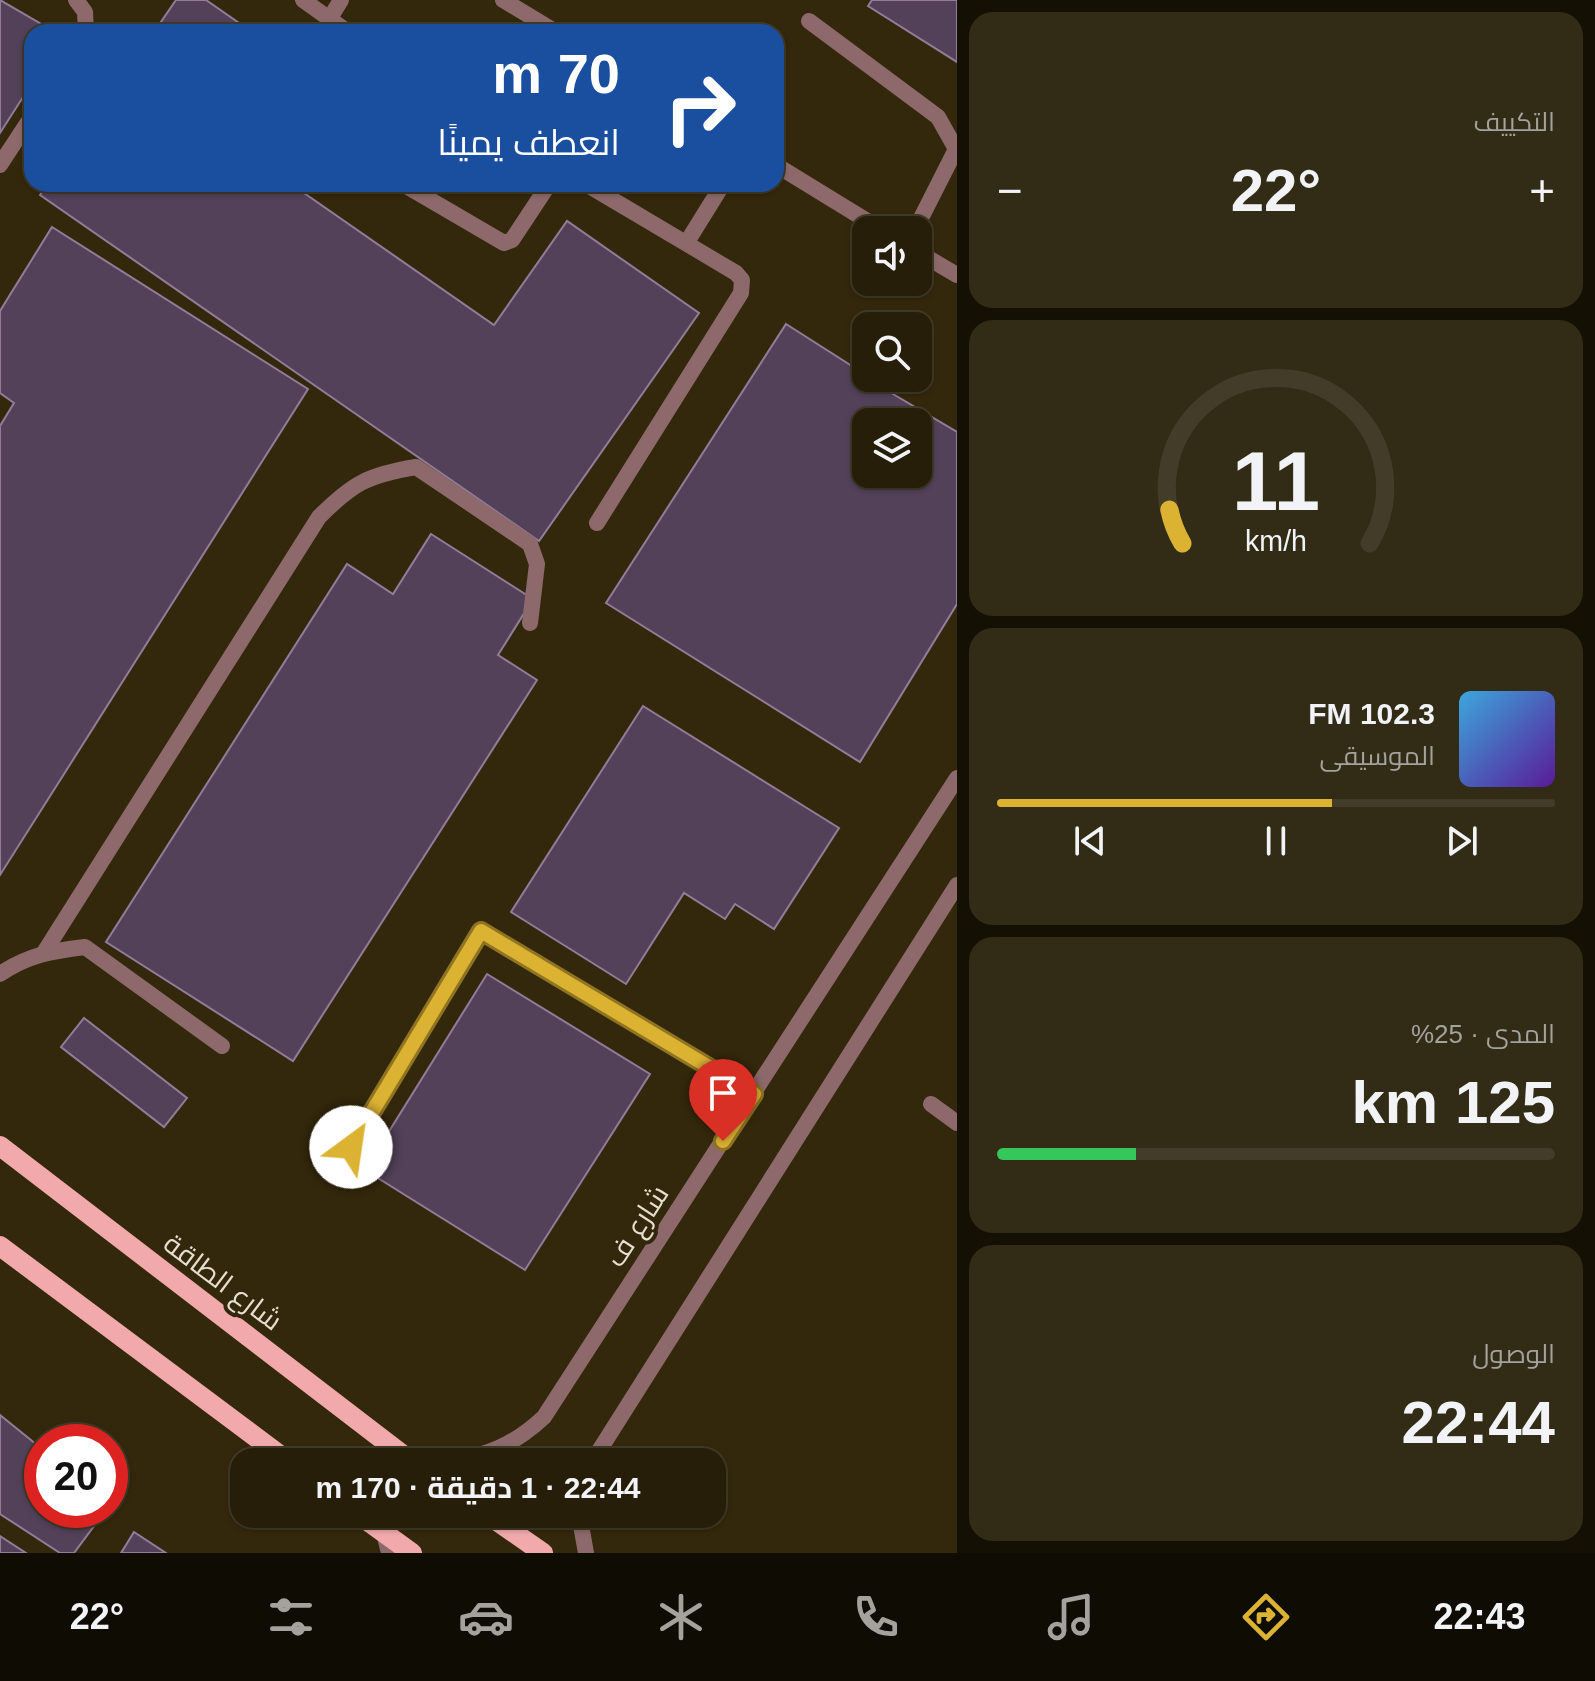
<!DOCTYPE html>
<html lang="ar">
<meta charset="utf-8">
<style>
body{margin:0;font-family:Arial,Cairo,sans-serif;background:#322b16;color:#f1f3f6;direction:rtl;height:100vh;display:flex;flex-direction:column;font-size:30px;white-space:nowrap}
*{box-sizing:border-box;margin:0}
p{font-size:26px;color:#a4a29c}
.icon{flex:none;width:44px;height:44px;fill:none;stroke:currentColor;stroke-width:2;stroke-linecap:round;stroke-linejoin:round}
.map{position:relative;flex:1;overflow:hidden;direction:ltr}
.side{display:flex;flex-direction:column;gap:12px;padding:12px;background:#151004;width:638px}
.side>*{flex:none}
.banner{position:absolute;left:24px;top:24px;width:760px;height:168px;border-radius:24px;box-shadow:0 2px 6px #0004,0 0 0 2px #423c29;direction:rtl;background:#1a4fa0;color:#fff;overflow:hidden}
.tools{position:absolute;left:852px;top:216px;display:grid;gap:16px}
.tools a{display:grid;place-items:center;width:80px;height:80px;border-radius:16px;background:#261e08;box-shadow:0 2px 6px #0004,0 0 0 2px #423c29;font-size:40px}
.speed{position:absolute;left:24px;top:1424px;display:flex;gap:16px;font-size:40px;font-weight:700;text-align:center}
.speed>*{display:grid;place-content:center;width:104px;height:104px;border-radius:50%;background:#261e08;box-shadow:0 2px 6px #0004,0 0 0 2px #423c29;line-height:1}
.speed .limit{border:12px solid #d22;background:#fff;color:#111}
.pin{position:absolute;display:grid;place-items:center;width:68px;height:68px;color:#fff;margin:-82px -34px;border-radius:50% 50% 50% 0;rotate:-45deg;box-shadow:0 0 8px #0007}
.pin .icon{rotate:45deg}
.me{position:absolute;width:88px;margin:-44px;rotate:31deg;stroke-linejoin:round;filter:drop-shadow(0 0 6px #0008)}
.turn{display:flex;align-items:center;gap:28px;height:168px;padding:0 32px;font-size:36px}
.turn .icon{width:104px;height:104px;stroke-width:2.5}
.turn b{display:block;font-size:56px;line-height:68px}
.big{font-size:60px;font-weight:700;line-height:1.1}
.side .tile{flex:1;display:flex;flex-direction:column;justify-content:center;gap:12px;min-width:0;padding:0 28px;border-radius:24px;background:#322b16}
.side .dial{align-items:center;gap:0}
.dial svg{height:208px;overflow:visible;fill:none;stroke:#423c29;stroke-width:7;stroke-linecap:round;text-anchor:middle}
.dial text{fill:#f1f3f6;stroke:none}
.song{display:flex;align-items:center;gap:24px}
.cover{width:96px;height:96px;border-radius:12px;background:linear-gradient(135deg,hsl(200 70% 55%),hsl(270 70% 35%))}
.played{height:8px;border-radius:4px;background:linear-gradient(90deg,#dcb233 60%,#423c29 60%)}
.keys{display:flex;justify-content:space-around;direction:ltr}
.heat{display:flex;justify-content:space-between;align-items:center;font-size:44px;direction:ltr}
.charge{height:12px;border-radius:6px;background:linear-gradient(90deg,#34c759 25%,#423c29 0)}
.trip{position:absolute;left:230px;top:1448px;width:496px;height:80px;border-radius:24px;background:#261e08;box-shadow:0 2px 6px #0004,0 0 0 2px #423c29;font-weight:700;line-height:80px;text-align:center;direction:rtl}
.tabs{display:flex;height:128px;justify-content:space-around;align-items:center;background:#0f0c03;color:#a4a29c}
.tabs .icon{width:56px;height:56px}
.tabs .current{color:#dcb233}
.tabs b{font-size:36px;color:#f1f3f6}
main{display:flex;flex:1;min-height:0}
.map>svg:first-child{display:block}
</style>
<main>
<section class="side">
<div class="tile"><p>التكييف</p>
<div class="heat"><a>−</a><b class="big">22°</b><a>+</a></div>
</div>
<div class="tile dial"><svg viewBox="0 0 100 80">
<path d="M14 69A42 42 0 1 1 86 69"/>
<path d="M14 69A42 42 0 0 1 9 56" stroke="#dcb233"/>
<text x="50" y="56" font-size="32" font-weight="700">11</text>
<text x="50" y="72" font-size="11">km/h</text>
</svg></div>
<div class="tile">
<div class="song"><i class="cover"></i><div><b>102.3 FM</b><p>الموسيقى</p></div></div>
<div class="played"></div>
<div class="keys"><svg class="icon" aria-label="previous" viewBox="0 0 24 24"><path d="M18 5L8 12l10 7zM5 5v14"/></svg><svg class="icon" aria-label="pause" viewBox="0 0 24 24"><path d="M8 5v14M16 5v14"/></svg><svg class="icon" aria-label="next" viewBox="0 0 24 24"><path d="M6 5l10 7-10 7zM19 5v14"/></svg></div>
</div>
<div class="tile"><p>المدى · 25%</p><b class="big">125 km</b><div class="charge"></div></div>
<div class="tile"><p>الوصول</p><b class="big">22:44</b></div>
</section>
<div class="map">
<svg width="957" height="1553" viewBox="0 0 957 1553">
<rect width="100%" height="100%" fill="#33280b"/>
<g fill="#524159" stroke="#917d99" stroke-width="2" fill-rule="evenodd">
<polygon points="0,0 55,32 32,32 32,83 0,133"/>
<polygon points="176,0 206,0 252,32 154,32"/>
<polygon points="872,0 957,0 957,62 868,6"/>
<polygon points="48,184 291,184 494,325 567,221 699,313 539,541 40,195"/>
<polygon points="52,227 308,389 0,875 0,426 14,403 0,393 0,311"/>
<path d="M786,324L866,375V378L957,432V604L860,762L606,603ZM866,422H918V474H866Z"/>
<polygon points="431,534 533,599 498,655 537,680 293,1061 106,942 347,564 393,594"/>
<polygon points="643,706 839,828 774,929 735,904 725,919 684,893 626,984 511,912"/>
<polygon points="487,974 650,1074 525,1270 365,1170"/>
<polygon points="84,1018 187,1098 164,1127 61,1047"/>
<polygon points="0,1415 42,1449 42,1510 106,1510 74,1553 60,1553 0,1514"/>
<polygon points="134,1532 166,1553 121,1553"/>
<polygon points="0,1536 26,1553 0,1553"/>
</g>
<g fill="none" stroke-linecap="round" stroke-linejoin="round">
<g stroke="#8d696b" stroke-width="16">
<polyline points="76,0 85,12 86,32"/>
<polyline points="303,0 348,32"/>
<polyline points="330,18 341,0"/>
<polyline points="809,21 938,117 956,149 915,230"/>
<polyline points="0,165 32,116"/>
<polyline points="403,184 504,243 512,240 549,184"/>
<polyline points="586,184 736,273 742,280 741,293 597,523"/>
<polyline points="687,242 723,184"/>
<path d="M45,951L319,517C353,483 368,475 416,467L530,544L537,564L530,623"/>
<path d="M0,974C28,955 52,951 85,947L222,1046"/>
<polyline points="931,1104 957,1123"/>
<polyline points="351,1147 481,931 754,1094"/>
</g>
<g stroke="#8d696b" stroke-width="16">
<polyline points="503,0 556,32"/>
<polyline points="776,165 882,230"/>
<polyline points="918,252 957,275"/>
<polyline points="384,1533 389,1553"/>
</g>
<g stroke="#8d696b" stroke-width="16">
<path d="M411,1461C469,1459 500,1458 544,1417L957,778"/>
<polyline points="592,1462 957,885"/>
<polyline points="579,1514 586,1553"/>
</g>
<g stroke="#f1a9ac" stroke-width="20">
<polyline points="0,1146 412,1462"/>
<polyline points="0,1246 289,1462"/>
<polyline points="358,1514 412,1553"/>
<polyline points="487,1514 543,1553"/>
</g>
</g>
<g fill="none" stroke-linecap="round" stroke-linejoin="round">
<defs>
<polyline id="route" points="351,1147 481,931 754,1094 723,1141"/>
</defs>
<use href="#route" stroke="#8f7421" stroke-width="20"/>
<use href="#route" stroke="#dcb233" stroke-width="14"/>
</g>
<g text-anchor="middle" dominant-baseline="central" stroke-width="8" stroke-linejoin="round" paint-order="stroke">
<g font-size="28" fill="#e7dfcf" stroke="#33280b">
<text transform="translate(637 1226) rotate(-57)">شارع ف</text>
<text transform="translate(223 1282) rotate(37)">شارع الطاقة</text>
</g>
</g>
</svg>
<div class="tools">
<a><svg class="icon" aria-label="sound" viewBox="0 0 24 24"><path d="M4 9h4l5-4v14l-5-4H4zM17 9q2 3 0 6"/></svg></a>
<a><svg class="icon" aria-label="search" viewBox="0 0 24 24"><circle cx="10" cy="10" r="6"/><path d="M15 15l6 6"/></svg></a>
<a><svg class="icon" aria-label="layers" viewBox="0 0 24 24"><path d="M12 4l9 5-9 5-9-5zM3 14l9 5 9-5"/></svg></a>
</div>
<div class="speed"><div class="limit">20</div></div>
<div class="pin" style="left:723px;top:1141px;background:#d93025"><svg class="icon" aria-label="arrive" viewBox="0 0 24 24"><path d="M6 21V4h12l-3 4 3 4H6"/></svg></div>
<svg class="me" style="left:351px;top:1147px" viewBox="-20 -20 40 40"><circle r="19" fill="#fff"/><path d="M0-13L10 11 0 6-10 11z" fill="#dcb233"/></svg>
<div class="trip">22:44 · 1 دقيقة · 170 m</div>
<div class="banner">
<div class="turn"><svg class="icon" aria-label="right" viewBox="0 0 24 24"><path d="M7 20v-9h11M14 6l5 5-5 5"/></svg><div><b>70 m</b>انعطف يمينًا</div></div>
</div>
</div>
</main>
<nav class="tabs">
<b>22:43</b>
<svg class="icon current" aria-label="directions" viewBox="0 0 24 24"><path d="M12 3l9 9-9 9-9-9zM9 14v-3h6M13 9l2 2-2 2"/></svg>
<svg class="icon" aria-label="music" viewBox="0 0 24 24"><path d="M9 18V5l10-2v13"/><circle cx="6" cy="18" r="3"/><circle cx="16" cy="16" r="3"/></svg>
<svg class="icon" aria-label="phone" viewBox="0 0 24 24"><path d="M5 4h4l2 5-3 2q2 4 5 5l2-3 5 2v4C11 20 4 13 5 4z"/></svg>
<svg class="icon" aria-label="climate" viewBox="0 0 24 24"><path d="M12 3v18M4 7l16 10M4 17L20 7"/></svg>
<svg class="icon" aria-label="car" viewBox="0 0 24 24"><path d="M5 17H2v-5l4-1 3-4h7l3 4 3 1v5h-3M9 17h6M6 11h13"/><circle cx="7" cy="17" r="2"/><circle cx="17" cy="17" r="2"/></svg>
<svg class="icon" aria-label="filters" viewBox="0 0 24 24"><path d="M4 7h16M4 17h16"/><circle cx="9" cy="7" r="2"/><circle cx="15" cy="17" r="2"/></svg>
<b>22°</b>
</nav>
